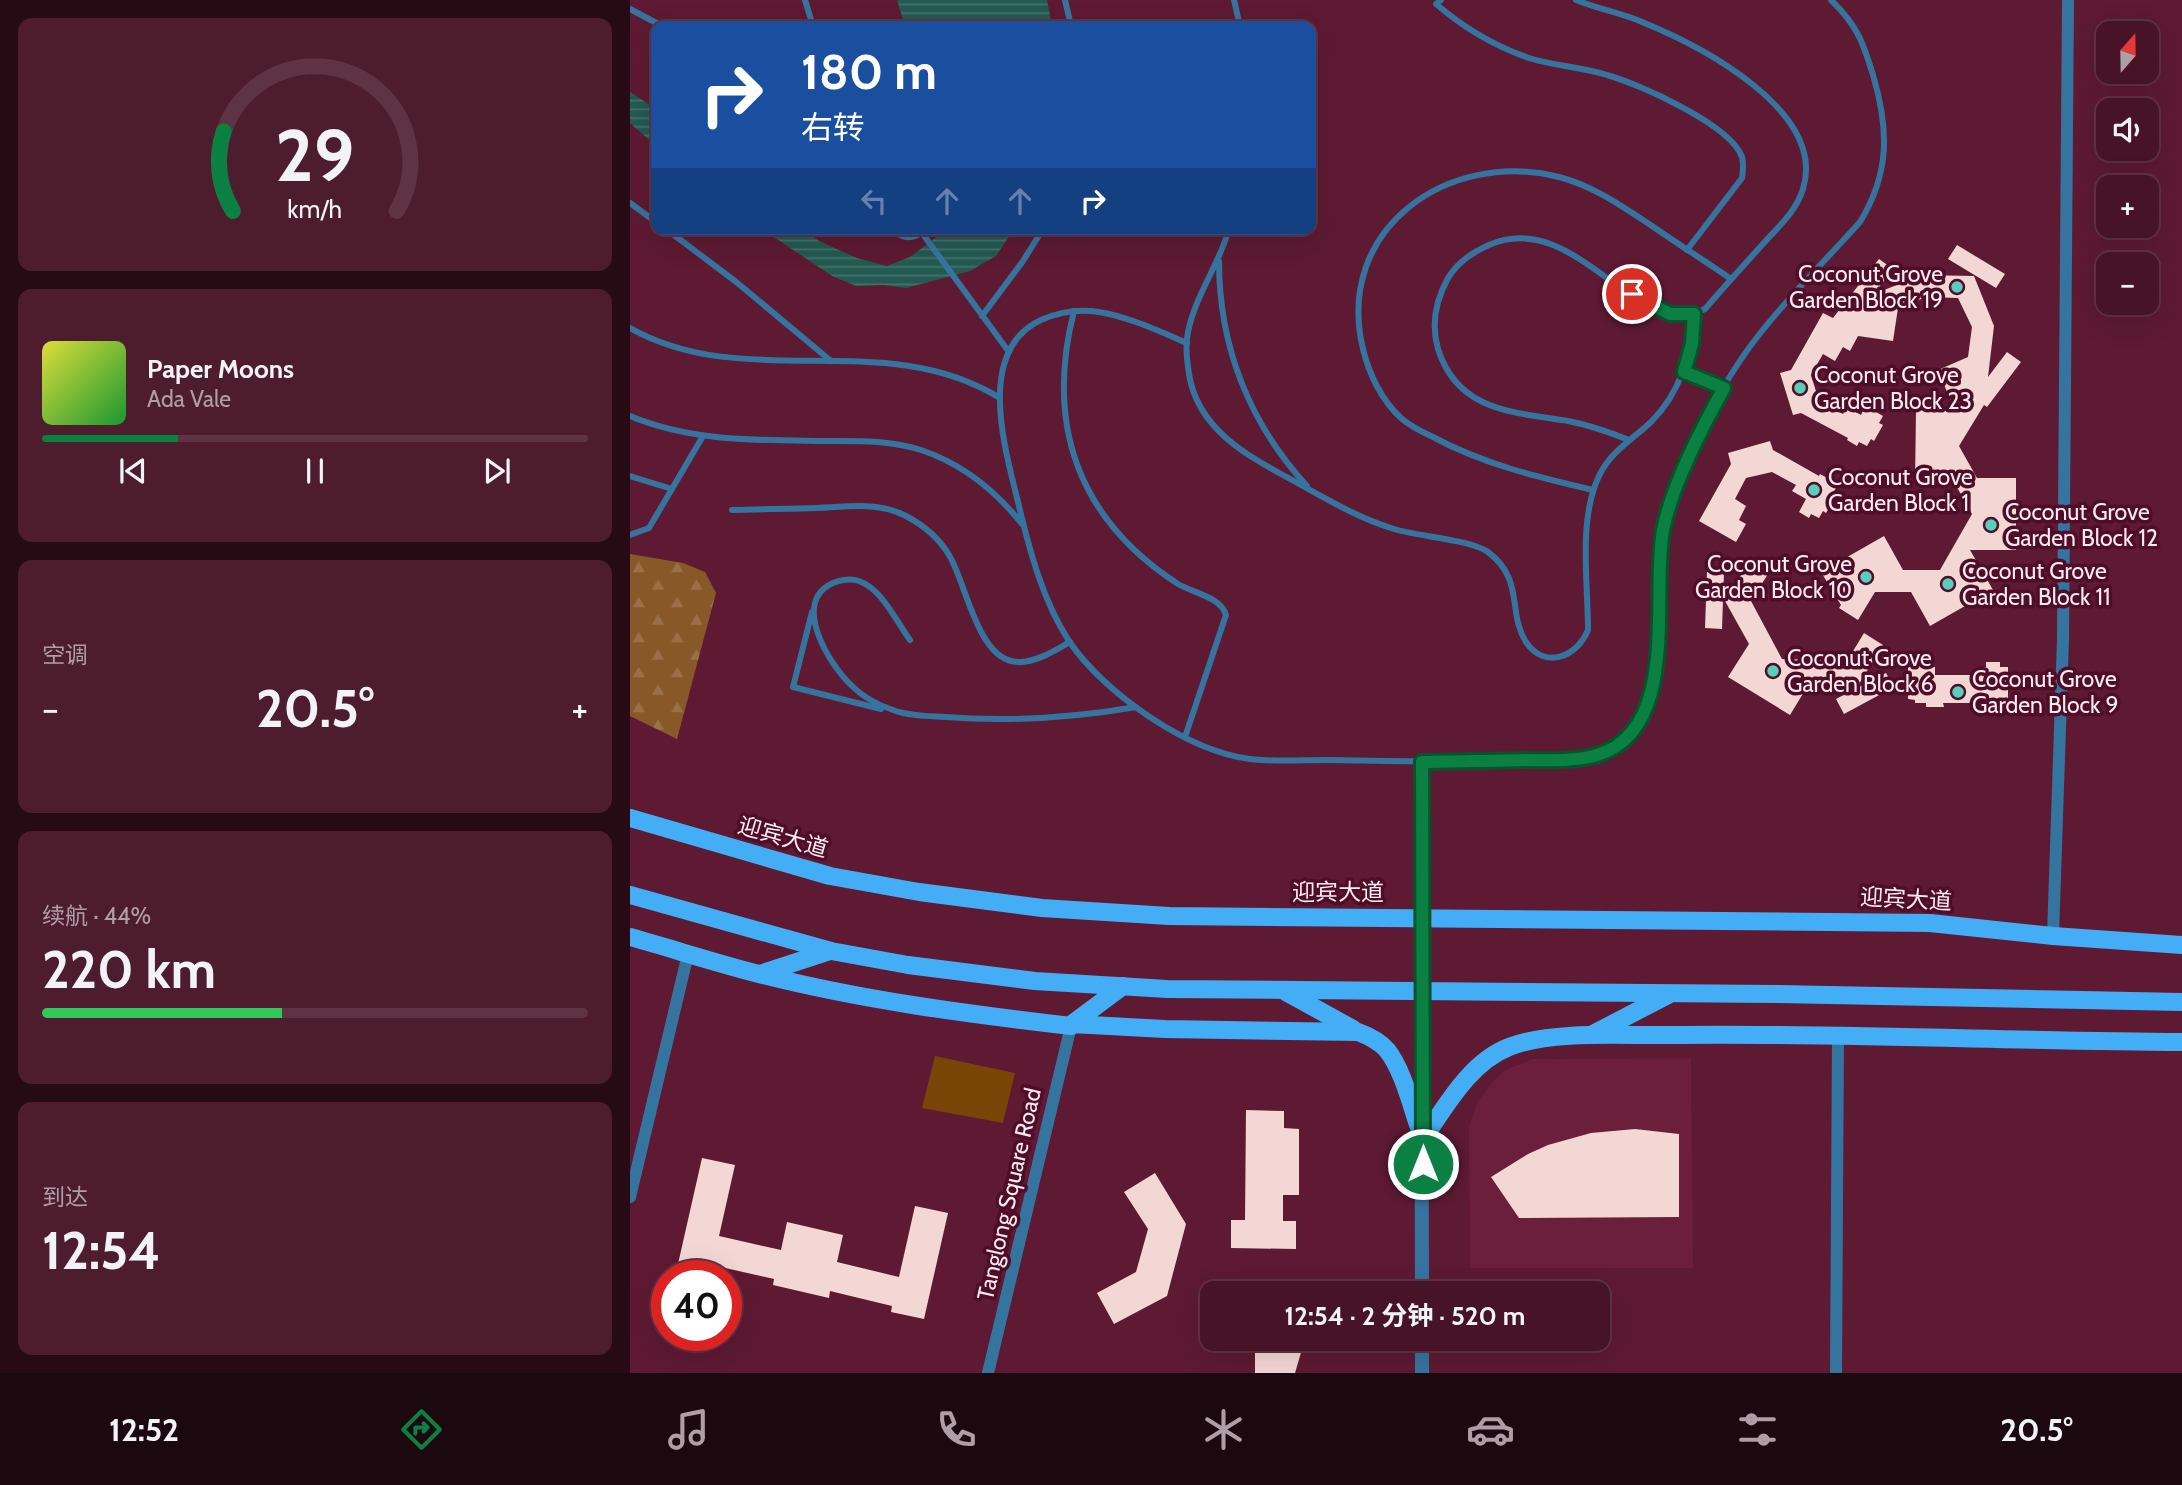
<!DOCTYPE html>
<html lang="zh">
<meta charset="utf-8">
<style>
body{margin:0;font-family:Cabin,"Noto Sans SC",sans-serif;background:#4d1d2e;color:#f1f3f6;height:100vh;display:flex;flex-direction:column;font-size:26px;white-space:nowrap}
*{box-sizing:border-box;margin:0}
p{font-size:23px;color:#b09ea7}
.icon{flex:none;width:38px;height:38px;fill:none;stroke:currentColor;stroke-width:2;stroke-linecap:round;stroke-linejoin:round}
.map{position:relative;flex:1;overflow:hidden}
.details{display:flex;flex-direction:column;gap:18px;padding:18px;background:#260b15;width:630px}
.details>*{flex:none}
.banner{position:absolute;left:21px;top:21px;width:665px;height:214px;border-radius:14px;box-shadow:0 7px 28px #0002,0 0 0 2px #5e3343;background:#1a4fa0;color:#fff;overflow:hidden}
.needle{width:46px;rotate:20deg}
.tools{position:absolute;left:1466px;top:21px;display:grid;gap:14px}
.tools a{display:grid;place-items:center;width:63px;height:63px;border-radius:14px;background:#461426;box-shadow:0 7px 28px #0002,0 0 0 2px #5e3343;font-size:35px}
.speed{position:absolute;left:21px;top:1260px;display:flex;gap:14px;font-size:35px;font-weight:700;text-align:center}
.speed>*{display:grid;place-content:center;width:91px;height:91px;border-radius:50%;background:#461426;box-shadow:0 7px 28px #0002,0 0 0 2px #5e3343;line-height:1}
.speed .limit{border:10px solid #d22;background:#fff;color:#111}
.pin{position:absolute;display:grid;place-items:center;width:60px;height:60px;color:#fff;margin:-30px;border:4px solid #fff;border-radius:50%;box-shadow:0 2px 7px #0007}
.me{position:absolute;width:77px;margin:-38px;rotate:0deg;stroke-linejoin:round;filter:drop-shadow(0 0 5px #0008)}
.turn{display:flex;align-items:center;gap:24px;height:147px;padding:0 35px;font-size:32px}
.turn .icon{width:91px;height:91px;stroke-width:2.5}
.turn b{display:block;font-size:49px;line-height:60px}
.lanes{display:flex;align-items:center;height:66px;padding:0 35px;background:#0003;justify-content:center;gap:35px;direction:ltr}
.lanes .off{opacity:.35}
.big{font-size:52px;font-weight:700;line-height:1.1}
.details .card{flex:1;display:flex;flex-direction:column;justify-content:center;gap:10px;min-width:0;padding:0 24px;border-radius:14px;background:#4d1d2e}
.details .dial{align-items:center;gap:0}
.dial svg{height:182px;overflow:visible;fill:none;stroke:#5e3343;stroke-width:7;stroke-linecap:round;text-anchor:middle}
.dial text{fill:#f1f3f6;stroke:none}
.song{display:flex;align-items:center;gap:21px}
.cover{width:84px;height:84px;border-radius:10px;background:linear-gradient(135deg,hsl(60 70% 55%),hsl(130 70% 35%))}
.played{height:7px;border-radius:4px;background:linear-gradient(90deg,#0b8043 25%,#5e3343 25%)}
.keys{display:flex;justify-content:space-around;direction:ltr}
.heat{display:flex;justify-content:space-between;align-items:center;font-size:38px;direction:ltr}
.charge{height:10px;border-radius:5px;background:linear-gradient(90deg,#34c759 44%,#5e3343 0)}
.trip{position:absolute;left:570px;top:1281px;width:410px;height:70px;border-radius:14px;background:#461426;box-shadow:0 7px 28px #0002,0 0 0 2px #5e3343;font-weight:700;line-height:70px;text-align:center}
.menu{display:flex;height:112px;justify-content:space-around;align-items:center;background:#1c080f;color:#b09ea7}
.menu .icon{width:49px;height:49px}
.menu .on{color:#0b8043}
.menu b{font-size:32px;color:#f1f3f6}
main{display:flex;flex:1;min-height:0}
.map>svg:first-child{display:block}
</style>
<main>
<section class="details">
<div class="card dial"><svg viewBox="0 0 100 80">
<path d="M14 69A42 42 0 1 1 86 69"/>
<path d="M14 69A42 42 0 0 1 10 34" stroke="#0b8043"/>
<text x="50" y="56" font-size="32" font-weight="700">29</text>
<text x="50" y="72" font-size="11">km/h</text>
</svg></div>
<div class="card">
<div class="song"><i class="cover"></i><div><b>Paper Moons</b><p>Ada Vale</p></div></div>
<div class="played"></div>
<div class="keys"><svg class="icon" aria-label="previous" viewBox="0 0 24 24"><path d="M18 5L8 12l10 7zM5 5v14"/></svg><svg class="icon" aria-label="pause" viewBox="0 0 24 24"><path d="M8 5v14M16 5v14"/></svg><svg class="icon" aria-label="next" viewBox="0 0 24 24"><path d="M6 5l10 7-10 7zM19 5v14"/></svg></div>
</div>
<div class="card"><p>空调</p>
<div class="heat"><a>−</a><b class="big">20.5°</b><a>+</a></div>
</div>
<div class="card"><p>续航 · 44%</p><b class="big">220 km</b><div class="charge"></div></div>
<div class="card"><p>到达</p><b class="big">12:54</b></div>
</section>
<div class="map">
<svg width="1552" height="1373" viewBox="0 0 1552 1373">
<defs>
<pattern id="forest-firs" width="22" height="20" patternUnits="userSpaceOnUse" patternTransform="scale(1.75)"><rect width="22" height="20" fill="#895829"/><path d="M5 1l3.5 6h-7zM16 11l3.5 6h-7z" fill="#9b7048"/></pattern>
<pattern id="water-rules" width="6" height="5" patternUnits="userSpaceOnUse" patternTransform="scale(1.75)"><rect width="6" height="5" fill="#235a52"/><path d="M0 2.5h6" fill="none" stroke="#44726b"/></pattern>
</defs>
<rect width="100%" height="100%" fill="#5d1a32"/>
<polygon fill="#6b1f3a" points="1061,1058 1063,1268 840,1268 839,1126 848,1101 865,1079 876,1070 902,1059"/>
<polygon fill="#794506" points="305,1056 385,1073 373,1123 292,1108"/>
<polygon fill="url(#forest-firs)" points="0,554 53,563 75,572 86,593 47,739 0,716"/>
<g fill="url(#water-rules)">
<polygon points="267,0 417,0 422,26 275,26"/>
<polygon points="0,92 26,109 26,146 0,123"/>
<polygon points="132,229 173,229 189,241 227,258 257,266 280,257 309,235 310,229 384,229 366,256 340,271 276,288 254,285 226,286 202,276"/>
</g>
<g fill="#f2d7d5">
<polygon points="1327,245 1375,274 1366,288 1318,259"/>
<polygon points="1249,259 1263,269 1244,294 1292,275 1344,276 1364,326 1358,377 1377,352 1391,362 1357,407 1354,405 1329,446 1347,478 1386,478 1386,550 1340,550 1363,590 1300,626 1281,592 1245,592 1228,620 1209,608 1211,605 1191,572 1254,536 1273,570 1310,570 1342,514 1324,482 1285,482 1286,410 1325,411 1308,370 1338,357 1342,327 1328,298 1296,297 1268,308 1263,341 1228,336 1220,351 1213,347 1205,361 1193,354 1181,375 1189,401 1213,414 1216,407 1231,415 1237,402 1248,408 1246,412 1253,416 1249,423 1253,425 1244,441 1241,439 1237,446 1229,442 1227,446 1217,440 1218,438 1171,413 1163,415 1150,373 1161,370 1193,313 1203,318"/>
<polygon points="1140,441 1143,450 1189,476 1190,474 1201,480 1198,484 1206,488 1202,495 1205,497 1196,513 1193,511 1189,518 1181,514 1179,518 1169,512 1176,499 1162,491 1166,485 1142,472 1116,478 1105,499 1116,506 1109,520 1116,524 1106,542 1069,521 1101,464 1098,453"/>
<polygon points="1119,562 1138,574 1121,601 1152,659 1217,661 1234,633 1253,645 1229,684 1180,682 1160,715 1098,677 1119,644 1095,601"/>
<polygon points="1077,572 1094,572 1092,629 1075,628"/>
<polygon points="1285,662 1299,662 1299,667 1305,667 1305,675 1351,675 1351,667 1356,667 1356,662 1370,662 1370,667 1378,667 1378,700 1371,700 1371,703 1360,704 1360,707 1342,707 1342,703 1313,703 1314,707 1296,707 1296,703 1285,703 1285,700 1278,699 1278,667 1286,667"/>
<polygon points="1256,673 1264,687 1214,714 1206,699"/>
<polygon points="616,1110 654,1111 654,1128 669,1129 669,1195 653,1195 653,1221 666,1221 666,1249 601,1248 601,1220 615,1220"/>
<polygon points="1005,1129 1049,1134 1049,1217 889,1218 861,1177 898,1154 918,1145 961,1133"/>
<polygon points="72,1158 105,1165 89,1236 151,1250 157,1222 213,1235 207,1262 269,1277 285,1206 318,1213 294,1319 261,1312 262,1306 200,1291 199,1298 143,1285 144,1279 82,1265 81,1271 48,1264"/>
<polygon points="525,1173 556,1224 537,1296 484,1324 467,1293 506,1272 518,1229 494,1192"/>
<polygon points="625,1339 675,1339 665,1373 625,1373"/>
</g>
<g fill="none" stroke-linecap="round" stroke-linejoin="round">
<g stroke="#3674a0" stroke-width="6">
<polyline points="175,0 183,26"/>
<polyline points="435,0 441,26"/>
<polyline points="604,0 610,26"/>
<path d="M811,0L806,4C834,28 864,46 899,58C924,66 952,67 977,75C1009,84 1101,125 1112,157C1114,165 1113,171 1112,178L1057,250"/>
<path d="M946,0C968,9 991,13 1012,22C1071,46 1197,111 1173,189C1166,212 1147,228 1132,245C1113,266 1094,287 1075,309C1005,342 945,207 859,245C843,252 827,263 818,278C806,300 801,325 808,349C828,412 884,412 938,421C959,425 979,432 999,440"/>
<polyline points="0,9 32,26"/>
<polyline points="0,203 26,222"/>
<polyline points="36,229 105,281 201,361"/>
<path d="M263,229C274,241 285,239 296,229"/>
<path d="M599,229C589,265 565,296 558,332C555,346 557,360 559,374C569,437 631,462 680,490C707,505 732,519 761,528C787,537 840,539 858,552C895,580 877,612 896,642C915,670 947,657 958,630C958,582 948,520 969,476C980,452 1003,439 1021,422C1051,392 1061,354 1064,314"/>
<polyline points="292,233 379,352"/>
<path d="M589,261C589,346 619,423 677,486"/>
<path d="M444,311C415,425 448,519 548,584C563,593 591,597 596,615L555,737"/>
<polyline points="352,316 393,261 413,229"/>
<path d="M0,328C118,394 253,326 370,398"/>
<path d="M557,343C529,331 499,317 469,312C450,309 429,312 411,320C344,351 376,452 389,506C400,552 413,601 439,641C474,693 557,751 620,759C645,762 671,760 696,760C745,761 793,762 841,761C894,760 973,772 1008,726C1040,684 1021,579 1035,526C1049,466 1090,384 1128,336C1159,296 1196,260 1230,222C1260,173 1259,129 1243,75C1233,42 1227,25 1201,0"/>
<polyline points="1054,372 1094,388"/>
<path d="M0,416C62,442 129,440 195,441C227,441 260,440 291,450C333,464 365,490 392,524"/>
<polyline points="0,476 42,489"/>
<path d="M963,490C907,477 853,464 803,437C792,432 780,426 771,418C752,401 739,374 733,349C704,229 818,149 929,177C964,186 993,207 1022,226C1048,244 1075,261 1101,279"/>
<path d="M102,510C131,509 159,509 187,508C218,507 248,501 276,516C293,525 309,538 319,555C337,584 348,665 391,662C409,661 425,650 440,642"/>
<polyline points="0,535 19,528 73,436"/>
<polyline points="182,612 163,687 251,709"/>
<path d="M280,640C266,621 252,589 229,581C220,578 211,580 203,583C160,602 200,666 222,686C233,697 248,705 263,710C278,716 299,716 315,717C380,722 442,718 506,707"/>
</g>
<g stroke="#3674a0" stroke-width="12">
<polyline points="791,917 792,762"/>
<polyline points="1423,936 1433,639 1438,0"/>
<polyline points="0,1197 58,954"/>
<polyline points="358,1373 441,1026"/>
<polyline points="1206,1373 1208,1035"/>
</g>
<g stroke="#3674a0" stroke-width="14">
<polyline points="791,917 792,1293"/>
<polyline points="792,1373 792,1339"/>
</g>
<g stroke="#43aef5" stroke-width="18">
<polyline points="0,818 200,876 289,892 412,908 539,916 1300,923 1423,936 1552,945"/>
<polyline points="0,895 201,951 278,965 405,981 537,989 1146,994 1552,1002"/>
<path d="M0,937C43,949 86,963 129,974C231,1000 337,1014 441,1026L442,1024L535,1029L728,1032C739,1036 749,1041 757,1050C774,1071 783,1113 793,1139"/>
<polyline points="130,974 200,951"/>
<polyline points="656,992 723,1029"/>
<polyline points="442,1024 493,986"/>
<polyline points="961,1035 1038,995"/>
<path d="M793,1139C816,1106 840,1062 879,1047C923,1030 995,1036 1042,1035C1212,1033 1382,1041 1552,1042"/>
</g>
</g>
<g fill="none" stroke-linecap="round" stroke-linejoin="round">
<defs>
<path id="route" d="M793,1164L792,762C826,761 859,761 893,760C918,760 943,762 967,755C1051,730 1021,596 1033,530C1042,485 1071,429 1094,388L1054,372L1062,344L1064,314H1040L1002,294"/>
</defs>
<use href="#route" stroke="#07532c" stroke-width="18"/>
<use href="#route" stroke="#0b8043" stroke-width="12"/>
</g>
<g fill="#5acebd" stroke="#500d28" stroke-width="2.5">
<circle cx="1327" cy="287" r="7"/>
<circle cx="1170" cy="388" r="7"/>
<circle cx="1184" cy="490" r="7"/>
<circle cx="1361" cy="525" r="7"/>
<circle cx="1236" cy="577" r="7"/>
<circle cx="1318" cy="584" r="7"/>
<circle cx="1143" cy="671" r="7"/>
<circle cx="1328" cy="692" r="7"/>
</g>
<g text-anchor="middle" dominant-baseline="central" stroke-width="7" stroke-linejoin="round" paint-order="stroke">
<g font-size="23" fill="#fcebef" stroke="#500d28" text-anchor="start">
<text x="1313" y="274" text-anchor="end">Coconut Grove<tspan x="1313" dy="26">Garden Block 19</tspan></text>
<text x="1184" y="375">Coconut Grove<tspan x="1184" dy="26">Garden Block 23</tspan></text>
<text x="1198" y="477">Coconut Grove<tspan x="1198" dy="26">Garden Block 1</tspan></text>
<text x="1375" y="512">Coconut Grove<tspan x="1375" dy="26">Garden Block 12</tspan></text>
<text x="1222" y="564" text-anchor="end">Coconut Grove<tspan x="1222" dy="26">Garden Block 10</tspan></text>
<text x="1332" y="571">Coconut Grove<tspan x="1332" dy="26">Garden Block 11</tspan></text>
<text x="1157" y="658">Coconut Grove<tspan x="1157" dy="26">Garden Block 6</tspan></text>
<text x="1342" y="679">Coconut Grove<tspan x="1342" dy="26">Garden Block 9</tspan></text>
</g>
<g font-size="23" fill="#fcebef" stroke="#500d28">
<text transform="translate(153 837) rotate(16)">迎宾大道</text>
<text x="708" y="892">迎宾大道</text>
<text transform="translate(1276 899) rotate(3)">迎宾大道</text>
<text transform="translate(379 1194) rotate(-77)">Tanglong Square Road</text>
</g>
</g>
</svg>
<div class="tools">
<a><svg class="needle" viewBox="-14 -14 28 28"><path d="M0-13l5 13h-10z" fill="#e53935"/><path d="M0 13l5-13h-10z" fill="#b09ea7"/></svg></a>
<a><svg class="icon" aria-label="sound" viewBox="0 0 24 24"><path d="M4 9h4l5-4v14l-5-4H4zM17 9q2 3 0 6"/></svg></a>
<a>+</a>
<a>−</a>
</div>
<div class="speed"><div class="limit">40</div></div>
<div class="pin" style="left:1002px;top:294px;background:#d93025"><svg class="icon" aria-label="arrive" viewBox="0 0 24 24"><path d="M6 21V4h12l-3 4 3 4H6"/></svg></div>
<svg class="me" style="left:793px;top:1164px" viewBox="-20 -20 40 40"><circle r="17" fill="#0b8043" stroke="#fff" stroke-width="3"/><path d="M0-11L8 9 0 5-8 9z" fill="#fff"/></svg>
<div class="trip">12:54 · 2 分钟 · 520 m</div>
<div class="banner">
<div class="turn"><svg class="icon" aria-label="right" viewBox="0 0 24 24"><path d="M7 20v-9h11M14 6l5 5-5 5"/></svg><div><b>180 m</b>右转</div></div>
<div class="lanes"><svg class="icon off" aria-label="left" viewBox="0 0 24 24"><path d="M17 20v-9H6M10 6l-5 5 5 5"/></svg><svg class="icon off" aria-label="ahead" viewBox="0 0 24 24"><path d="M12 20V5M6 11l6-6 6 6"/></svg><svg class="icon off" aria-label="ahead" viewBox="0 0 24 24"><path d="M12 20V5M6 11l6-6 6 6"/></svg><svg class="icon" aria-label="right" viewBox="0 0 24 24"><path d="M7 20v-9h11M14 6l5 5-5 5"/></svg></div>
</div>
</div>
</main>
<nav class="menu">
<b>12:52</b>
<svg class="icon on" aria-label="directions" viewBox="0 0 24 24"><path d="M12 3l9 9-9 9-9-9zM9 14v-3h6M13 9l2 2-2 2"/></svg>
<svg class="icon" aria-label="music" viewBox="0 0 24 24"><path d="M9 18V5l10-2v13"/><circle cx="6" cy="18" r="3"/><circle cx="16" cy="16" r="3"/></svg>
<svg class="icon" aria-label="phone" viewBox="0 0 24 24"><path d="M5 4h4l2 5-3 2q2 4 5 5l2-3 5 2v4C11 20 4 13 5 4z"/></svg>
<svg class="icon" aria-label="climate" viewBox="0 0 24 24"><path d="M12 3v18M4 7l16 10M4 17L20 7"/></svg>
<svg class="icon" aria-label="car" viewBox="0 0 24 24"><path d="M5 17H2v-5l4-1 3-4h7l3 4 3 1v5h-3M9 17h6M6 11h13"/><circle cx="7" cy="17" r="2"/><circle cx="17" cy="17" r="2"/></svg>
<svg class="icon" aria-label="filters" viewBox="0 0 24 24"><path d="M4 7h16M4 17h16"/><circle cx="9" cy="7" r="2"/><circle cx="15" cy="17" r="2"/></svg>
<b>20.5°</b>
</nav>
